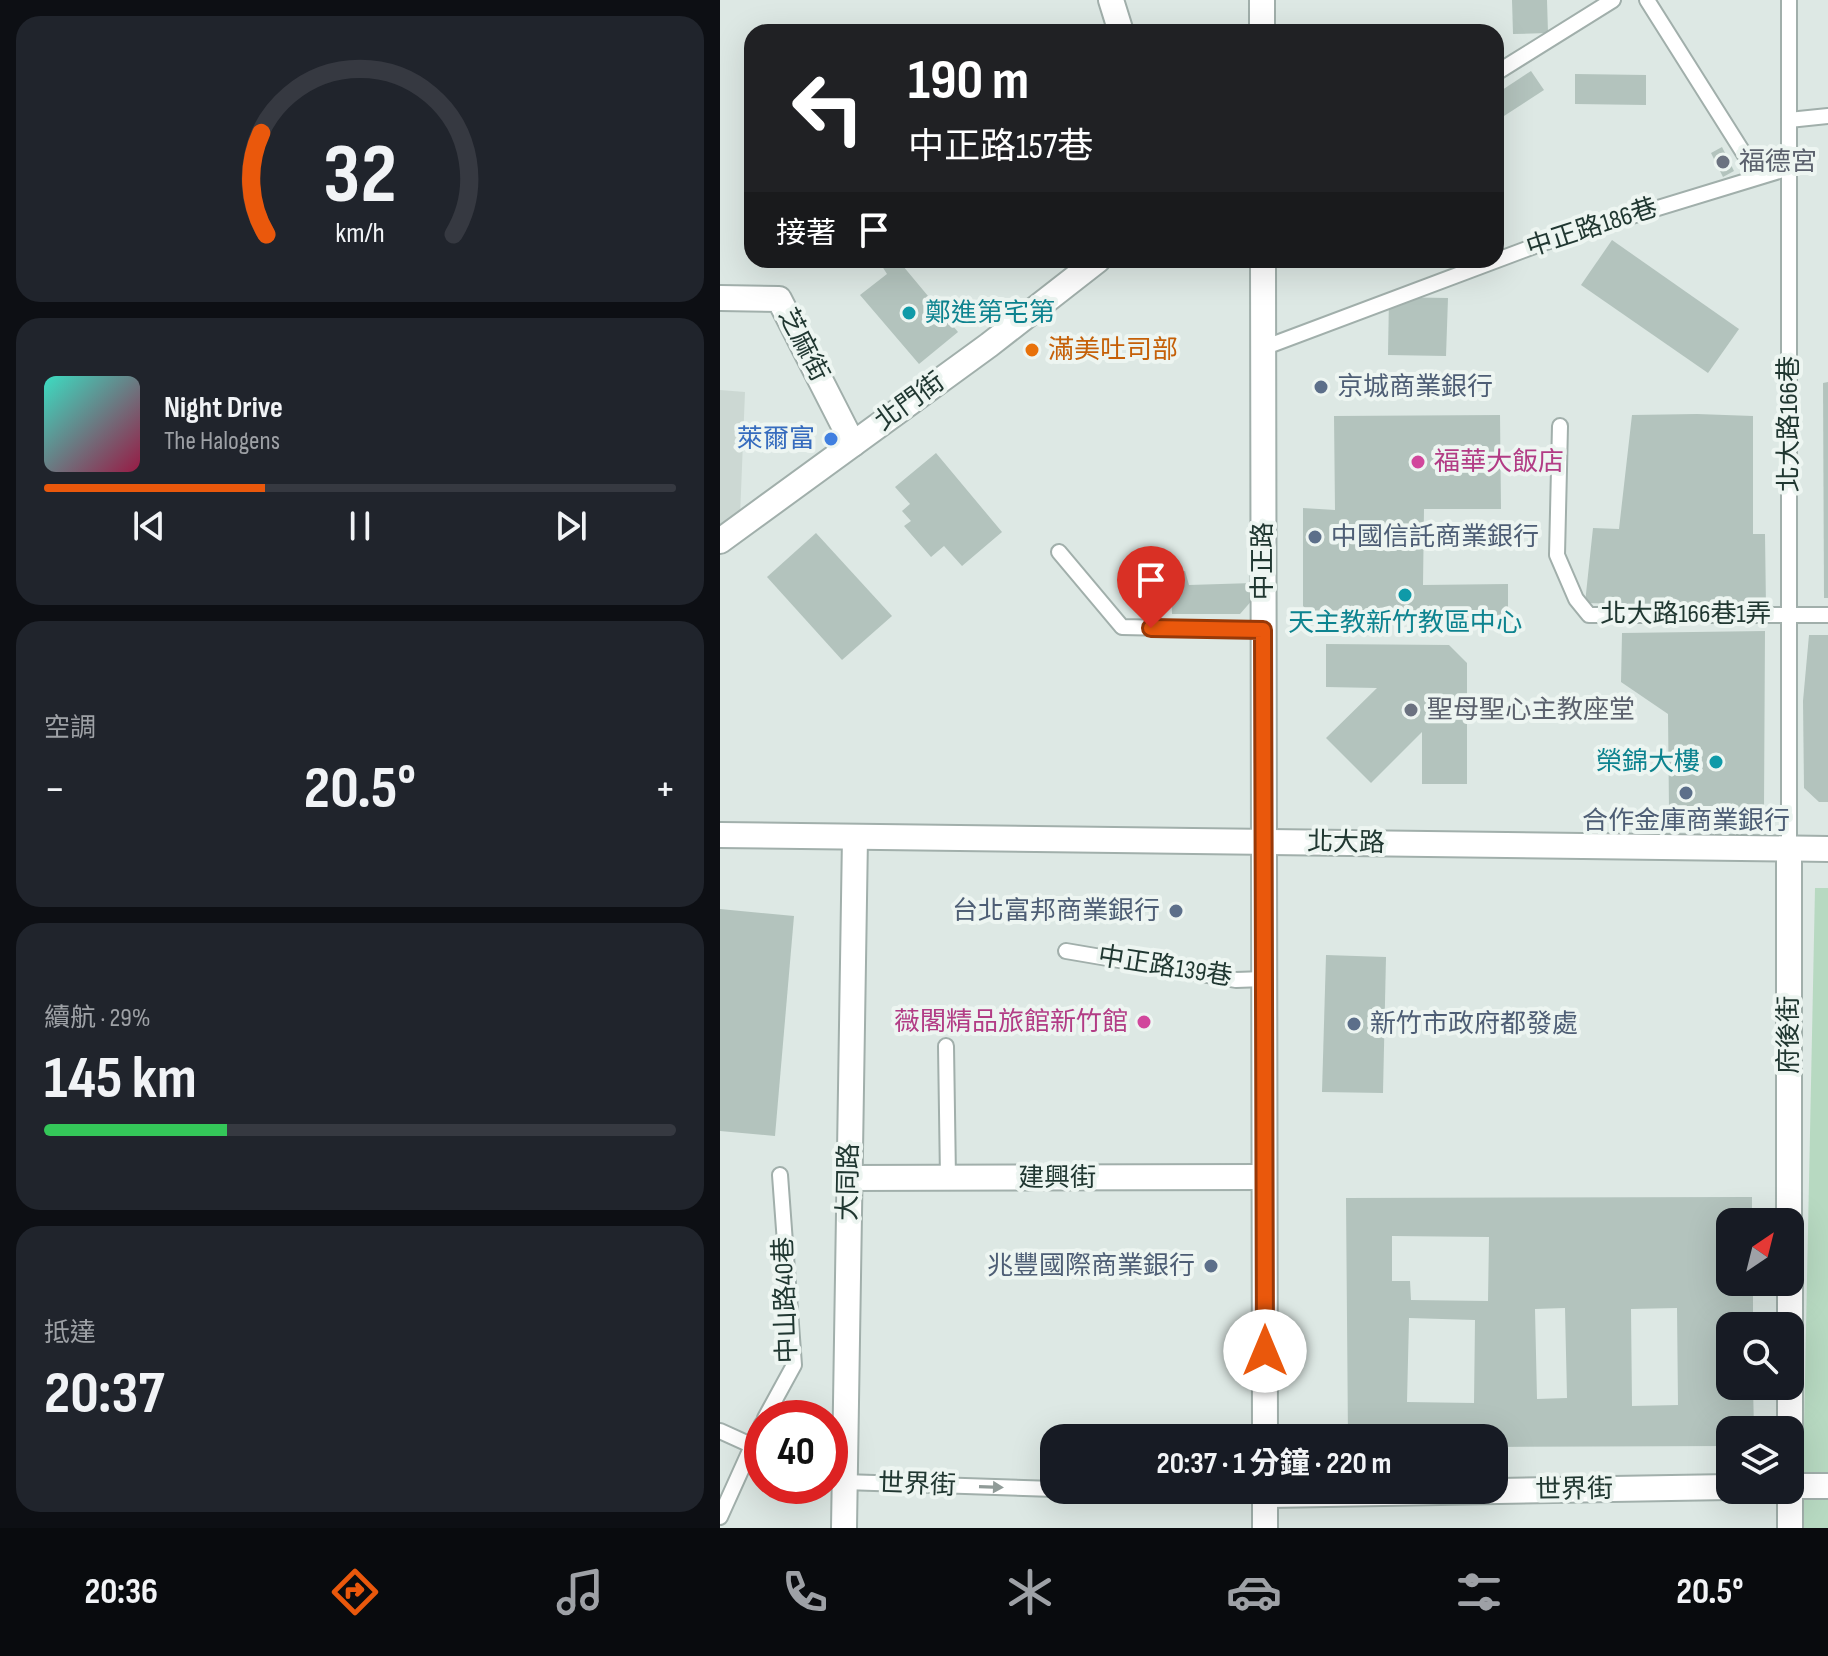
<!DOCTYPE html>
<html lang="zh-TW">
<meta charset="utf-8">
<style>
body{margin:0;font-family:"Sofia Sans Condensed","Noto Sans TC",sans-serif;background:#20242c;color:#f1f3f6;height:100vh;display:flex;flex-direction:column;font-size:30px;white-space:nowrap}
*{box-sizing:border-box;margin:0}
p{font-size:26px;color:#9ea1a6}
.icon{flex:none;width:44px;height:44px;fill:none;stroke:currentColor;stroke-width:2;stroke-linecap:round;stroke-linejoin:round}
.map{position:relative;flex:1;overflow:hidden}
.details{display:flex;flex-direction:column;gap:16px;padding:16px;background:#0d0f14;width:720px}
.details>*{flex:none}
.guide{position:absolute;left:24px;top:24px;width:760px;height:244px;border-radius:24px;box-shadow:0 8px 32px #0002;background:#202124;color:#fff;overflow:hidden}
.needle{width:52px;rotate:35deg}
.tools{position:absolute;left:996px;top:1208px;display:grid;gap:16px}
.tools a{display:grid;place-items:center;width:88px;height:88px;border-radius:16px;background:#171b24;box-shadow:0 8px 32px #0002;font-size:40px}
.speed{position:absolute;left:24px;top:1400px;display:flex;gap:16px;font-size:40px;font-weight:700;text-align:center}
.speed>*{display:grid;place-content:center;width:104px;height:104px;border-radius:50%;background:#171b24;box-shadow:0 8px 32px #0002;line-height:1}
.speed .limit{border:12px solid #d22;background:#fff;color:#111}
.pin{position:absolute;display:grid;place-items:center;width:68px;height:68px;color:#fff;margin:-82px -34px;border-radius:50% 50% 50% 0;rotate:-45deg;box-shadow:0 0 8px #0007}
.pin .icon{rotate:45deg}
.me{position:absolute;width:88px;margin:-44px;rotate:0deg;stroke-linejoin:round;filter:drop-shadow(0 0 6px #0008)}
.turn{display:flex;align-items:center;gap:28px;height:168px;padding:0 32px;font-size:36px}
.turn .icon{width:104px;height:104px;stroke-width:2.5}
.turn b{display:block;font-size:56px;line-height:68px}
.then{display:flex;align-items:center;height:76px;padding:0 32px;background:#0003;gap:16px;font-size:30px}
.big{font-size:60px;font-weight:700;line-height:1.1}
.details .card{flex:1;display:flex;flex-direction:column;justify-content:center;gap:12px;min-width:0;padding:0 28px;border-radius:24px;background:#20242c}
.details .dial{align-items:center;gap:0}
.dial svg{height:208px;overflow:visible;fill:none;stroke:#363941;stroke-width:7;stroke-linecap:round;text-anchor:middle}
.dial text{fill:#f1f3f6;stroke:none}
.song{display:flex;align-items:center;gap:24px}
.cover{width:96px;height:96px;border-radius:12px;background:linear-gradient(135deg,hsl(170 70% 55%),hsl(340 70% 35%))}
.played{height:8px;border-radius:4px;background:linear-gradient(90deg,#ea580c 35%,#363941 35%)}
.keys{display:flex;justify-content:space-around;direction:ltr}
.heat{display:flex;justify-content:space-between;align-items:center;font-size:44px;direction:ltr}
.charge{height:12px;border-radius:6px;background:linear-gradient(90deg,#34c759 29%,#363941 0)}
.trip{position:absolute;left:320px;top:1424px;width:468px;height:80px;border-radius:24px;background:#171b24;box-shadow:0 8px 32px #0002;font-weight:700;line-height:80px;text-align:center}
.tabs{display:flex;height:128px;justify-content:space-around;align-items:center;background:#090b0e;color:#9ea1a6}
.tabs .icon{width:56px;height:56px}
.tabs .selected{color:#ea580c}
.tabs b{font-size:36px;color:#f1f3f6}
main{display:flex;flex:1;min-height:0}
.map>svg:first-child{display:block}
</style>
<main>
<section class="details">
<div class="card dial"><svg viewBox="0 0 100 80">
<path d="M14 69A42 42 0 1 1 86 69"/>
<path d="M14 69A42 42 0 0 1 12 30" stroke="#ea580c"/>
<text x="50" y="56" font-size="32" font-weight="700">32</text>
<text x="50" y="72" font-size="11">km/h</text>
</svg></div>
<div class="card">
<div class="song"><i class="cover"></i><div><b>Night Drive</b><p>The Halogens</p></div></div>
<div class="played"></div>
<div class="keys"><svg class="icon" aria-label="previous" viewBox="0 0 24 24"><path d="M18 5L8 12l10 7zM5 5v14"/></svg><svg class="icon" aria-label="pause" viewBox="0 0 24 24"><path d="M8 5v14M16 5v14"/></svg><svg class="icon" aria-label="next" viewBox="0 0 24 24"><path d="M6 5l10 7-10 7zM19 5v14"/></svg></div>
</div>
<div class="card"><p>空調</p>
<div class="heat"><a>−</a><b class="big">20.5°</b><a>+</a></div>
</div>
<div class="card"><p>續航 · 29%</p><b class="big">145 km</b><div class="charge"></div></div>
<div class="card"><p>抵達</p><b class="big">20:37</b></div>
</section>
<div class="map">
<svg width="1108" height="1528" viewBox="0 0 1108 1528">
<rect width="100%" height="100%" fill="#dde8e4"/>
<polygon fill="#ccd8d3" points="0,390 25,392 20,517 0,529"/>
<g fill="#b7d9c1">
<polygon points="1095,888 1108,888 1108,1477 1083,1476"/>
<rect x="1070" y="1486" width="38" height="42"/>
</g>
<g fill="#b3c3bd" fill-rule="evenodd">
<polygon points="792,0 827,0 828,33 793,34"/>
<polygon points="811,71 824,90 784,116 776,103 776,94"/>
<polygon points="855,74 926,75 926,105 855,104"/>
<polygon points="1002,147 1014,171 1003,177 991,153"/>
<polygon points="892,240 1019,329 988,373 861,285"/>
<polygon points="165,260 178,260 238,332 199,364 140,295 167,274 160,263"/>
<polygon points="669,297 728,298 726,356 668,355"/>
<polygon points="1108,382 1108,598 1104,598 1103,383"/>
<polygon points="977,414 1033,416 1033,534 1045,534 1046,608 865,603 873,528 899,529 912,415"/>
<polygon points="780,415 781,509 704,509 703,585 788,584 788,622 600,622 583,606 583,508 615,510 614,416"/>
<polygon points="216,453 282,532 242,566 224,546 211,557 184,526 191,521 182,511 190,504 175,487"/>
<polygon points="96,533 172,616 122,660 47,577"/>
<polygon points="465,571 469,585 533,583 534,598 520,614 452,614 451,572"/>
<polygon points="1045,631 1044,808 949,809 948,714 901,682 902,633"/>
<polygon points="1089,635 1108,635 1108,802 1099,802 1084,788 1083,701"/>
<polygon points="606,644 729,645 747,663 747,784 702,784 702,732 651,783 606,738 657,688 606,687"/>
<polygon points="0,909 74,916 55,1136 0,1131"/>
<polygon points="606,955 666,957 663,1093 602,1092"/>
<path d="M1032,1197V1222H1010V1282H1033V1326H1010V1386H1033L1034,1430H1010V1446L774,1447V1438H628L626,1198ZM672,1236L769,1237L768,1301L691,1300L690,1281H672ZM845,1308L847,1398L817,1399L815,1309ZM957,1308L958,1405L912,1406L911,1309ZM689,1318L755,1320L754,1403L687,1402Z"/>
</g>
<g fill="none" stroke-linecap="round" stroke-linejoin="round">
<defs>
<g id="service">
<polyline points="927,0 1038,176"/>
<polyline points="1069,0 1069,849"/>
<polyline points="776,73 893,0"/>
<polyline points="1069,120 1108,116"/>
<polyline points="543,348 820,244 1069,168"/>
<polyline points="840,426 837,555 856,599 869,615 1108,615"/>
<polyline points="339,552 402,627 543,630"/>
<polyline points="346,951 516,980 544,979"/>
<polyline points="226,1046 228,1178"/>
<polyline points="45,1418 74,1365 60,1175"/>
<polyline points="0,1431 42,1450"/>
<polyline points="110,1477 124,1482 334,1489"/>
<polyline points="362,1490 545,1495"/>
<polyline points="0,1517 42,1424"/>
</g>
<g id="minor">
<polyline points="391,0 401,32"/>
<polyline points="0,298 59,299 133,444"/>
<polyline points="0,541 269,345 378,260"/>
<polyline points="1069,849 1069,1222"/>
<polyline points="129,1178 544,1177"/>
<polyline points="1070,1282 1070,1326"/>
<polyline points="1070,1386 1070,1430"/>
<polyline points="1070,1439 1070,1528"/>
<polyline points="1070,1486 1108,1486"/>
<polyline points="545,1495 1010,1487"/>
<polyline points="124,1528 135,837"/>
</g>
<g id="tertiary">
<polyline points="542,0 542,32"/>
<polyline points="543,260 545,1438"/>
<polyline points="0,835 1108,849"/>
<polyline points="545,1490 545,1528"/>
</g>
</defs>
<use href="#service" stroke="#a1afab" stroke-width="18"/>
<use href="#minor" stroke="#a1afab" stroke-width="28"/>
<use href="#tertiary" stroke="#a1afab" stroke-width="28"/>
<use href="#service" stroke="#fff" stroke-width="14"/>
<use href="#minor" stroke="#fff" stroke-width="24"/>
<use href="#tertiary" stroke="#fff" stroke-width="24"/>
</g>
<defs><path id="oneway-solid" d="M-6-.8H1V-3.2L6.5 0L1 3.2V.8H-6Z" transform="scale(2)"/></defs>
<use fill="#909b98" href="#oneway-solid" transform="translate(271 1487) rotate(2)"/>
<g fill="none" stroke-linecap="round" stroke-linejoin="round">
<defs>
<polyline id="route" points="431,628 543,630 545,1351"/>
</defs>
<use href="#route" stroke="#983908" stroke-width="20"/>
<use href="#route" stroke="#ea580c" stroke-width="14"/>
</g>
<g fill="#6b7280" stroke="#edf5f1" stroke-width="3">
<circle cx="1003" cy="162" r="8"/>
<circle cx="691" cy="710" r="8"/>
</g>
<g fill="#0f9aa8" stroke="#edf5f1" stroke-width="3">
<circle cx="189" cy="313" r="8"/>
<circle cx="685" cy="595" r="8"/>
<circle cx="996" cy="762" r="8"/>
</g>
<circle fill="#e8710a" stroke="#edf5f1" stroke-width="3" cx="312" cy="350" r="8"/>
<g fill="#5c6f8a" stroke="#edf5f1" stroke-width="3">
<circle cx="601" cy="387" r="8"/>
<circle cx="595" cy="537" r="8"/>
<circle cx="966" cy="793" r="8"/>
<circle cx="456" cy="911" r="8"/>
<circle cx="634" cy="1024" r="8"/>
<circle cx="491" cy="1266" r="8"/>
</g>
<circle fill="#3f7fe0" stroke="#edf5f1" stroke-width="3" cx="111" cy="439" r="8"/>
<g fill="#d1479c" stroke="#edf5f1" stroke-width="3">
<circle cx="698" cy="462" r="8"/>
<circle cx="424" cy="1022" r="8"/>
</g>
<g text-anchor="middle" dominant-baseline="central" stroke-width="8" stroke-linejoin="round" paint-order="stroke">
<g font-size="26" fill="#5b616d" stroke="#edf5f1" text-anchor="start">
<text x="1019" y="162">福德宮</text>
<text x="707" y="710">聖母聖心主教座堂</text>
</g>
<g font-size="26" fill="#203731" stroke="#edf5f1">
<text transform="translate(872 228) rotate(-18)">中正路186巷</text>
<text transform="translate(83 345) rotate(63)">芝麻街</text>
<text transform="translate(190 402) rotate(-36)">北門街</text>
<text transform="translate(1069 424) rotate(-90)">北大路166巷</text>
<text transform="translate(543 561) rotate(-90)">中正路</text>
<text x="966" y="614">北大路166巷1弄</text>
<text transform="translate(626 843) rotate(1)">北大路</text>
<text transform="translate(445 967) rotate(9)">中正路139巷</text>
<text transform="translate(1069 1035) rotate(-90)">府後街</text>
<text x="337" y="1178">建興街</text>
<text transform="translate(129 1182) rotate(-89)">大同路</text>
<text transform="translate(66 1300) rotate(-92)">中山路40巷</text>
<text transform="translate(197 1485) rotate(2)">世界街</text>
<text transform="translate(854 1490) rotate(-1)">世界街</text>
</g>
<g font-size="26" fill="#0d838f" stroke="#edf5f1" text-anchor="start">
<text x="205" y="313">鄭進第宅第</text>
<text x="685" y="623" text-anchor="middle">天主教新竹教區中心</text>
<text x="980" y="762" text-anchor="end">榮錦大樓</text>
</g>
<g font-size="26" fill="#c56008" stroke="#edf5f1" text-anchor="start">
<text x="328" y="350">滿美吐司部</text>
</g>
<g font-size="26" fill="#4e5e75" stroke="#edf5f1" text-anchor="start">
<text x="617" y="387">京城商業銀行</text>
<text x="611" y="537">中國信託商業銀行</text>
<text x="966" y="821" text-anchor="middle">合作金庫商業銀行</text>
<text x="440" y="911" text-anchor="end">台北富邦商業銀行</text>
<text x="650" y="1024">新竹市政府都發處</text>
<text x="475" y="1266" text-anchor="end">兆豐國際商業銀行</text>
</g>
<g font-size="26" fill="#366cbe" stroke="#edf5f1" text-anchor="end">
<text x="95" y="439">萊爾富</text>
</g>
<g font-size="26" fill="#b23c85" stroke="#edf5f1" text-anchor="start">
<text x="714" y="462">福華大飯店</text>
<text x="408" y="1022" text-anchor="end">薇閣精品旅館新竹館</text>
</g>
</g>
</svg>
<div class="tools">
<a><svg class="needle" viewBox="-14 -14 28 28"><path d="M0-13l5 13h-10z" fill="#e53935"/><path d="M0 13l5-13h-10z" fill="#9ea1a6"/></svg></a>
<a><svg class="icon" aria-label="search" viewBox="0 0 24 24"><circle cx="10" cy="10" r="6"/><path d="M15 15l6 6"/></svg></a>
<a><svg class="icon" aria-label="layers" viewBox="0 0 24 24"><path d="M12 4l9 5-9 5-9-5zM3 14l9 5 9-5"/></svg></a>
</div>
<div class="speed"><div class="limit">40</div></div>
<div class="pin" style="left:431px;top:628px;background:#d93025"><svg class="icon" aria-label="arrive" viewBox="0 0 24 24"><path d="M6 21V4h12l-3 4 3 4H6"/></svg></div>
<svg class="me" style="left:545px;top:1351px" viewBox="-20 -20 40 40"><circle r="19" fill="#fff"/><path d="M0-13L10 11 0 6-10 11z" fill="#ea580c"/></svg>
<div class="trip">20:37 · 1 分鐘 · 220 m</div>
<div class="guide">
<div class="turn"><svg class="icon" aria-label="left" viewBox="0 0 24 24"><path d="M17 20v-9H6M10 6l-5 5 5 5"/></svg><div><b>190 m</b>中正路157巷</div></div>
<div class="then">接著<svg class="icon" aria-label="arrive" viewBox="0 0 24 24"><path d="M6 21V4h12l-3 4 3 4H6"/></svg></div>
</div>
</div>
</main>
<nav class="tabs">
<b>20:36</b>
<svg class="icon selected" aria-label="directions" viewBox="0 0 24 24"><path d="M12 3l9 9-9 9-9-9zM9 14v-3h6M13 9l2 2-2 2"/></svg>
<svg class="icon" aria-label="music" viewBox="0 0 24 24"><path d="M9 18V5l10-2v13"/><circle cx="6" cy="18" r="3"/><circle cx="16" cy="16" r="3"/></svg>
<svg class="icon" aria-label="phone" viewBox="0 0 24 24"><path d="M5 4h4l2 5-3 2q2 4 5 5l2-3 5 2v4C11 20 4 13 5 4z"/></svg>
<svg class="icon" aria-label="climate" viewBox="0 0 24 24"><path d="M12 3v18M4 7l16 10M4 17L20 7"/></svg>
<svg class="icon" aria-label="car" viewBox="0 0 24 24"><path d="M5 17H2v-5l4-1 3-4h7l3 4 3 1v5h-3M9 17h6M6 11h13"/><circle cx="7" cy="17" r="2"/><circle cx="17" cy="17" r="2"/></svg>
<svg class="icon" aria-label="filters" viewBox="0 0 24 24"><path d="M4 7h16M4 17h16"/><circle cx="9" cy="7" r="2"/><circle cx="15" cy="17" r="2"/></svg>
<b>20.5°</b>
</nav>
